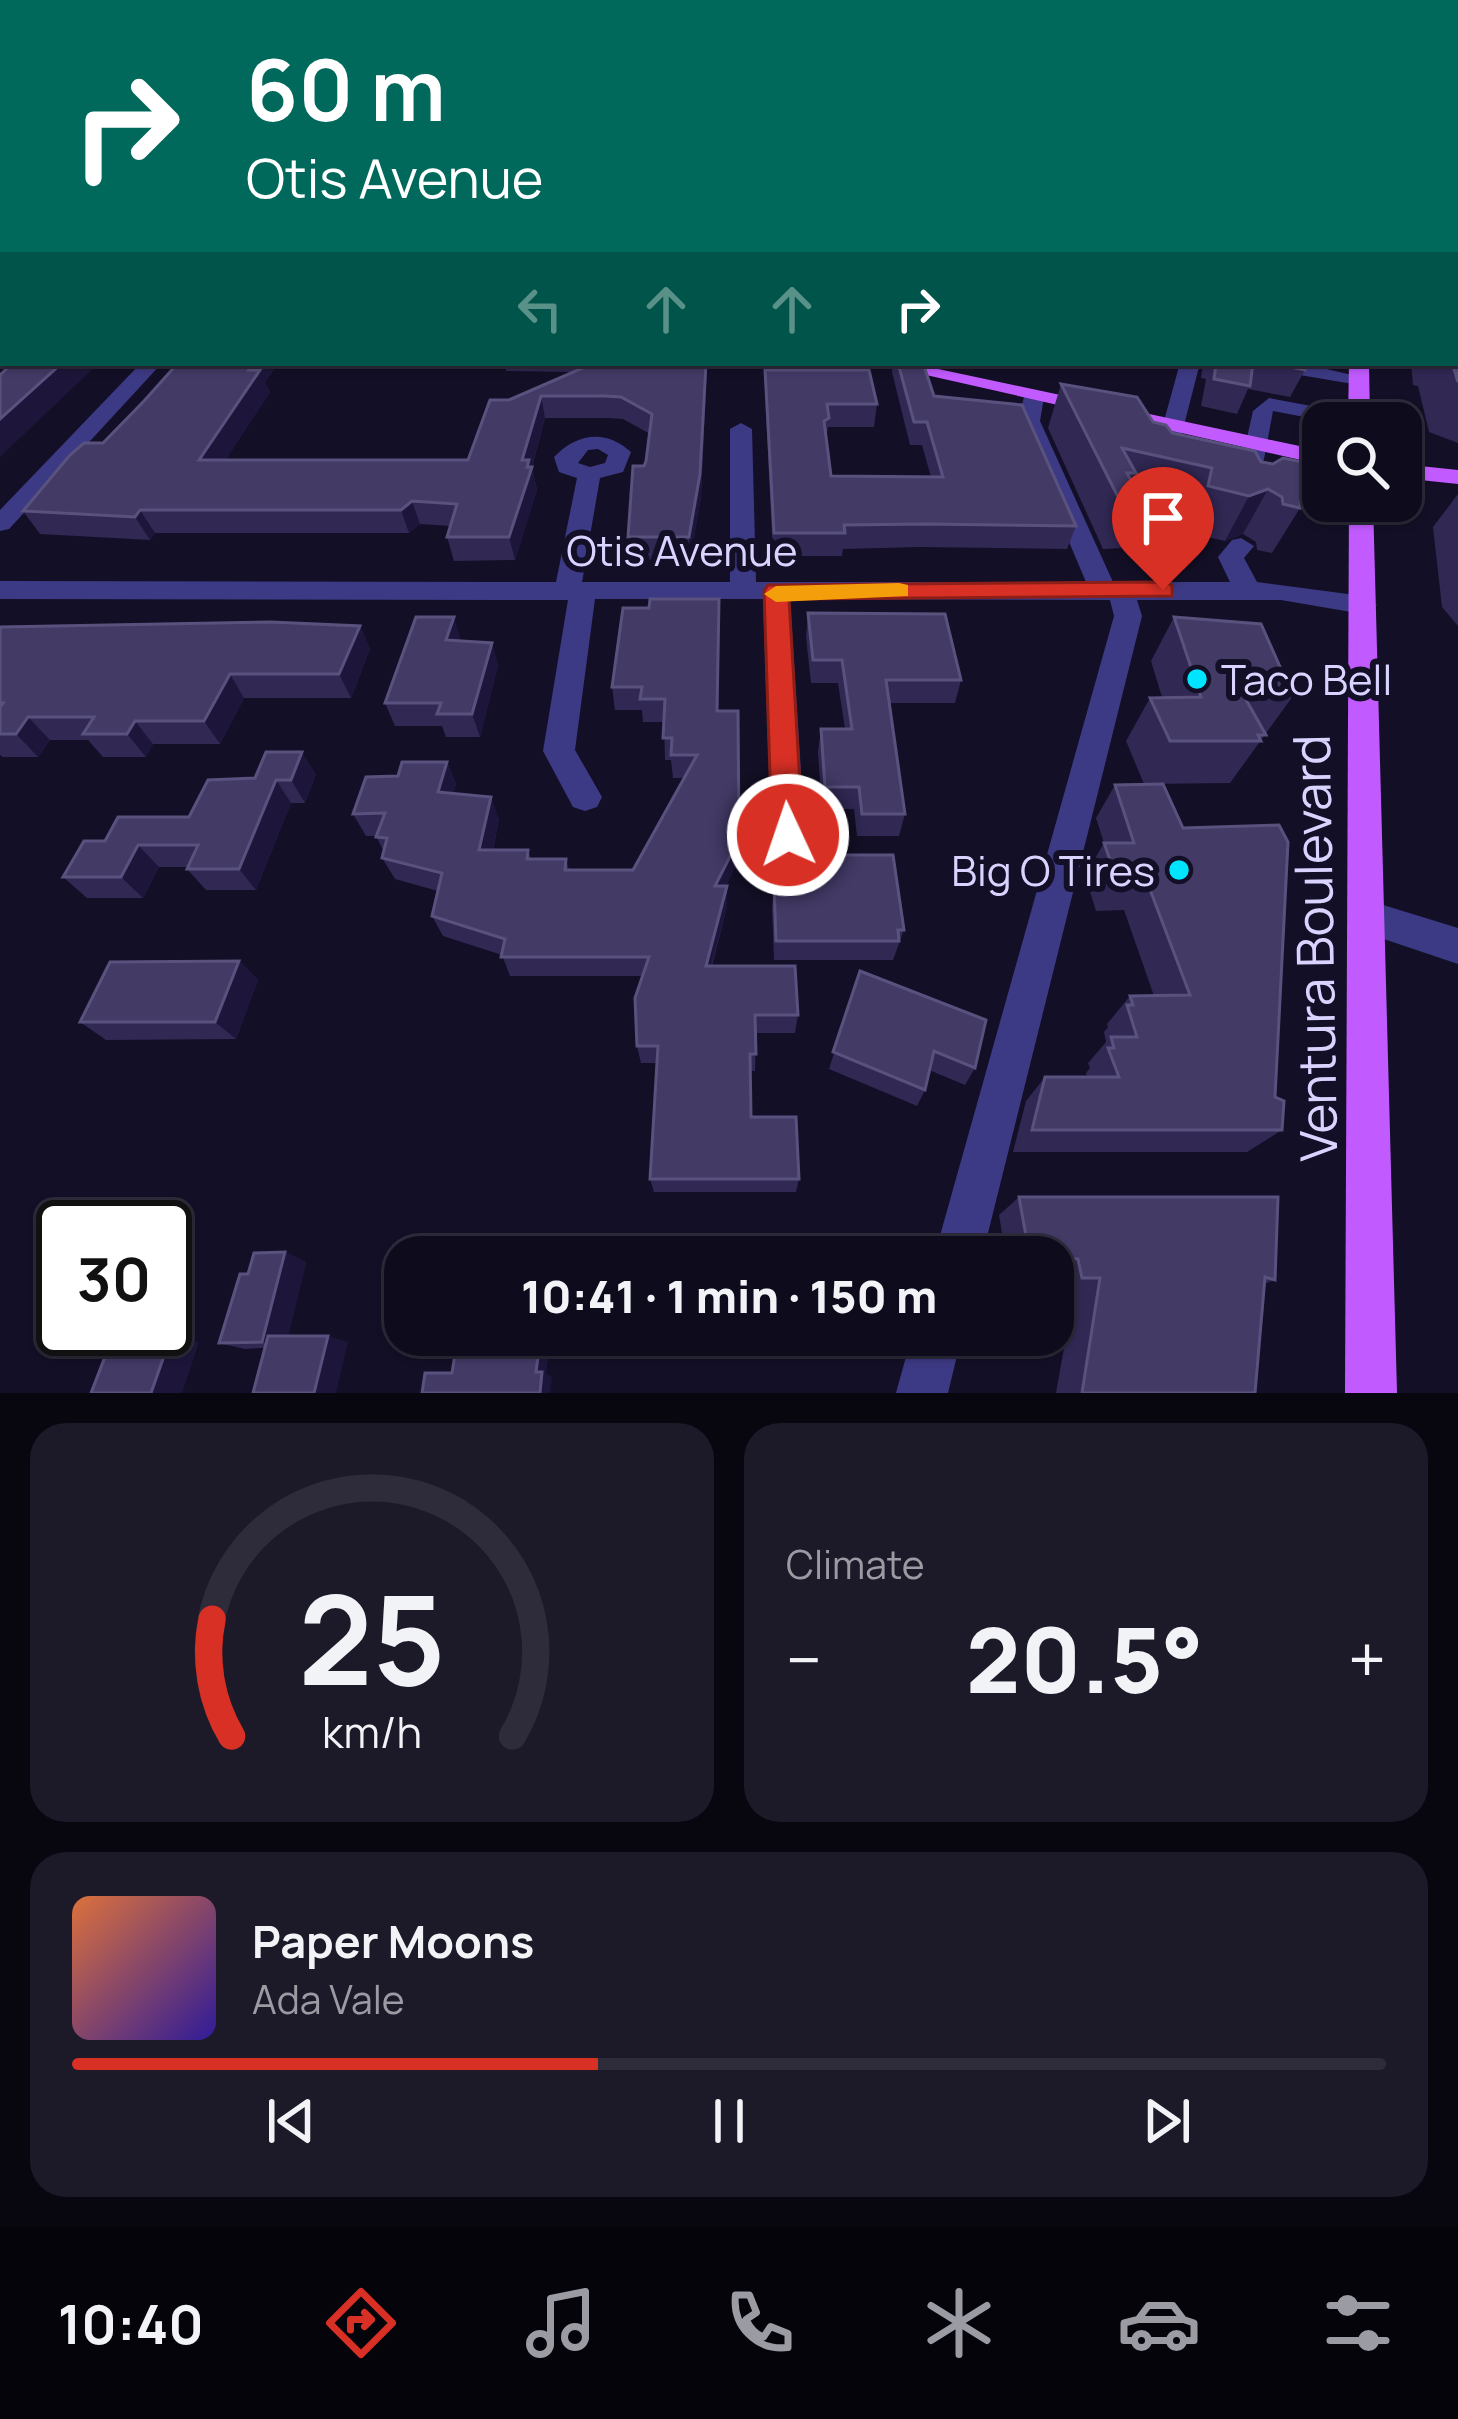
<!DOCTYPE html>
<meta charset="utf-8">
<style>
body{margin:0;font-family:Manrope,sans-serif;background:#1c1929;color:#f1f3f6;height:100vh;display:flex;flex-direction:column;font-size:45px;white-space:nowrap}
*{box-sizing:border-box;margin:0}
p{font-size:39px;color:#9b9ba3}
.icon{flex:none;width:66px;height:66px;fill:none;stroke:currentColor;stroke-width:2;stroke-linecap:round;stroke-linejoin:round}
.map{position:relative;height:1393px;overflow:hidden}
.sheet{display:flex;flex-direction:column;gap:30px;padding:30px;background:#08060f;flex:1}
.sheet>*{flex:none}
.banner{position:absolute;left:0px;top:0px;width:1458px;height:366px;box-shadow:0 3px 9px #0004,0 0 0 3px #2e2b3b;background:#00695c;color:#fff;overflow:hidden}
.buttons{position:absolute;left:1302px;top:402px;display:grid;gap:24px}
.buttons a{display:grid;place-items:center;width:120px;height:120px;border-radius:24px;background:#0e0b1c;box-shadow:0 3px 9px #0004,0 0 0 3px #2e2b3b;font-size:60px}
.speed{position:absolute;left:36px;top:1200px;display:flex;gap:24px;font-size:60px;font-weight:700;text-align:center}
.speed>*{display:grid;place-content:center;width:156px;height:156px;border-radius:50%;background:#0e0b1c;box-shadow:0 3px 9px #0004,0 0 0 3px #2e2b3b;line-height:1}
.speed .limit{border:6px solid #111;border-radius:18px;background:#fff;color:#111}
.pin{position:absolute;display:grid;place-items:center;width:102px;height:102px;color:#fff;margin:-123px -51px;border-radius:50% 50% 50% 0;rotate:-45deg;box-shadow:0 0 12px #0007}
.pin .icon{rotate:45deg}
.me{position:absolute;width:132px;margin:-66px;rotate:357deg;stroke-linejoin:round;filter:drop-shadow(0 0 9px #0008)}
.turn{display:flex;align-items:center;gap:42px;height:252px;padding:0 48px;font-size:54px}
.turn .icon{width:156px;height:156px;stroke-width:2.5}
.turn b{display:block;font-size:84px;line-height:102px}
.lanes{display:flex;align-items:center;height:114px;padding:0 48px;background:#0003;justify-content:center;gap:60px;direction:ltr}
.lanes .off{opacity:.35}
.big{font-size:90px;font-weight:800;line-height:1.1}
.sheet .widget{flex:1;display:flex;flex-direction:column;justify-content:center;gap:18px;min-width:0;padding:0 42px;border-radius:36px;background:#1c1929}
.sheet .dial{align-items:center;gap:0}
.dial svg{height:312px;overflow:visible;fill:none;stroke:#2e2b3b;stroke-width:7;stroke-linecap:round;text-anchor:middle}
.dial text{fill:#f1f3f6;stroke:none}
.song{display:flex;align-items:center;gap:36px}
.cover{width:144px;height:144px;border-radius:18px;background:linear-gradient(135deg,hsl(20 70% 55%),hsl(250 70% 35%))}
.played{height:12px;border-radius:6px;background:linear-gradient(90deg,#d93025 40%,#2e2b3b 40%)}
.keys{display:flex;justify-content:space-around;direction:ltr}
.heat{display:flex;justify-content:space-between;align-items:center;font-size:66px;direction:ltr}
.sheet .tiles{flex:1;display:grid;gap:30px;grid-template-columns:1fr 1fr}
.widget:last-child{grid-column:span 2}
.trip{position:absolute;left:384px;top:1236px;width:690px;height:120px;border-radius:36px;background:#0e0b1c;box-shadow:0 3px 9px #0004,0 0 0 3px #2e2b3b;font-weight:800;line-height:120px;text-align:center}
.tabs{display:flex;height:192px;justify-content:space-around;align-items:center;background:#06040b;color:#9b9ba3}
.tabs .icon{width:84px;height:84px}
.tabs .selected{color:#d93025}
.tabs b{font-size:54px;color:#f1f3f6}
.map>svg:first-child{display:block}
</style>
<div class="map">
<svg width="1458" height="1393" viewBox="0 0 1458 1393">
<rect width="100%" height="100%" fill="#130f26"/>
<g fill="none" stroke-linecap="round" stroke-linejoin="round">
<g fill="#3d3a85" fill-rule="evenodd">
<polygon points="141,363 162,363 9,529 0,531 0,510"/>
<polygon points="1180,363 1200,363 1174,464 1179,469 1168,476 1151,468"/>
<polygon points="1271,363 1301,363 1369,379 1359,385 1288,373 1285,383 1278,385 1268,379"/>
<path d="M1034,391L1044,397L1040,421L1113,582H1230L1218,557L1232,540L1241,538L1254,546L1244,558L1257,582L1363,596L1377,605L1363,614L1281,600H1137L1142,616L982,1257H934L1114,616L1110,600L790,599L805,835L800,845L788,850L776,845L771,835L763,599H595L575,750L602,797L597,807L585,811L573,807L543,751L568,600L0,599V581L556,582L577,478L559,472L554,457C577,433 606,429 631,452L623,472L600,478L582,582H730V429L741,423L752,429L756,582H1086L1018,421L1024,397ZM598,449L608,455L605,463L590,467L578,463L588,450Z"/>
<polygon points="1269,398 1359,415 1370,421 1336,423 1273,411 1259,486 1370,509 1370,519 1361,521 1235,492 1231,487 1237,482 1253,411"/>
<polygon points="1367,900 1458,928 1458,964 1354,929 1349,917 1354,905"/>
<polygon points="912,1335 962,1335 948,1393 896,1393"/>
</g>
<g fill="#c25bff" fill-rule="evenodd">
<rect x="0" y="253" width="3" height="10"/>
<polygon points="873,363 910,363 1323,451 1323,465"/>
<polygon points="1349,363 1369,363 1370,423 1348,423"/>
<polygon points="1401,464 1458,470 1458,484 1401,478"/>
<polygon points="1349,501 1373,501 1397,1393 1345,1393"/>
</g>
</g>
<g fill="#312854">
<polygon points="1458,173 1458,443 1429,432 1418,386 1413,385 1411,363 1455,363"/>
<polygon points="178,363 279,363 265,382 270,392 225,460 468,460 509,400 574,372 506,371 505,363 707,363 701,497 690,560 630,560 628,537 646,461 650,434 623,419 607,418 545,418 532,467 537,490 515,560 454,561 447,537 450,526 420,524 409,533 155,533 150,540 40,534 23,511 103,443 144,401"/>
<polygon points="893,363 898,363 1076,526 1067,549 920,547 843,549 842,556 773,556 765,392 765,370 877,404 874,427 828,427 826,440 831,476 931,477 922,445 910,445 892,372"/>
<polygon points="1203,363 1305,363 1305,370 1290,397 1248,389 1237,414 1201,406 1206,379 1201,378"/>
<polygon points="1061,384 1153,422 1172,433 1261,462 1273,464 1300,508 1272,553 1257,550 1256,542 1243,534 1225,541 1186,532 1190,513 1142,502 1123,548 1103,549 1048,428"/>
<polygon points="1458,494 1458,626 1442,607 1433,527"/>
<polygon points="623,608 718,711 738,860 726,886 727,907 712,966 798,1015 795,1033 756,1033 755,1071 751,1071 751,1117 799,1179 796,1192 654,1192 650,1179 657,1063 641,1063 637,1046 643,976 510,976 502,955 443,936 432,916 438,891 395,879 382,858 384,852 376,836 366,836 353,814 398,776 447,762 456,784 453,793 499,819 493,850 528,850 531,859 566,859 569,870 633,870 684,778 673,778 671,760 665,760 664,722 643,722 642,710 615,710 612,687"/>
<polygon points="808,613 961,680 955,703 889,703 905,814 899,836 857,836 854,809 822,809 818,752 821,729 845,729 838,683 811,683 806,637"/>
<polygon points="1174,617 1293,696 1230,783 1144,784 1126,741 1150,698 1162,697 1151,661"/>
<polygon points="360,626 370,649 351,698 244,698 220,744 153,744 146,757 103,757 88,740 50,740 38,757 3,757 0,755 0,627"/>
<polygon points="461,641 492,643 498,666 480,737 446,737 442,726 395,726 385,703"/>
<polygon points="316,774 305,803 291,803 256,890 206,890 187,869 188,867 159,867 143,898 87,898 63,877 105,841 189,817 208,780"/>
<polygon points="1115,785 1275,1097 1282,1130 1247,1152 1013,1152 1026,1101 1045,1077 1087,1077 1086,1073 1090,1068 1088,1063 1106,1042 1104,1032 1108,1027 1107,1024 1130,996 1154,996 1124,910 1096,911 1085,875 1104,843 1096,818"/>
<polygon points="810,855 904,930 893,960 774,960 772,907 774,886 808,886 807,876"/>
<polygon points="239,961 258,980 236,1039 106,1040 80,1022"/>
<polygon points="860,971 975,1068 965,1085 929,1070 925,1090 917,1106 829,1069"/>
<polygon points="1019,1197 1275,1280 1264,1284 1255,1393 1056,1393 1074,1291 1057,1291 1053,1273 1053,1257 1006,1257 999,1215"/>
<polygon points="285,1252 306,1262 288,1336 348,1342 245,1349 219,1343 248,1274"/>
</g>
<g fill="#1d163a">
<polygon points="3,327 3,352 0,352 0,328"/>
<polygon points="62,363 99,363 0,457 0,419"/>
<polygon points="254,363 279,363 265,382 270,392 211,483 199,460"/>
<polygon points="706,363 701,497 690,560 689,537"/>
<polygon points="541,396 545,418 531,469 532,467 537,490 515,560 509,537 522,460"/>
<polygon points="1268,489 1243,534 1225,541 1249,496"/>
<polygon points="412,501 420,524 409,533 401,510"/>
<polygon points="140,510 155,533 150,540 135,517"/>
<polygon points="454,617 461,640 446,640"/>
<polygon points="360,626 370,649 351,698 339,674"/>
<polygon points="492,643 498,666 480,737 472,714"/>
<polygon points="230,674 244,698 220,744 204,721"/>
<polygon points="28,717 50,740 38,757 16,734"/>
<polygon points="135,721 153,744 146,757 127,734"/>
<polygon points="302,752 316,774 305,803 291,780"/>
<polygon points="447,762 456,784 448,814 438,792"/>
<polygon points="276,780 291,803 256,890 239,869"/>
<polygon points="491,797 499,819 488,872 479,850"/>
<polygon points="739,839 738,860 716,907 715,886"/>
<polygon points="138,845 159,867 143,898 121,877"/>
<polygon points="727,886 727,907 706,985 706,966"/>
<polygon points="239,961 258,980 236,1039 215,1022"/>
<polygon points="485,1245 496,1255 496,1257 483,1257"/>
<polygon points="285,1252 306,1262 285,1348 262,1342"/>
<polygon points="541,1335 551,1335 546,1374 552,1377 550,1393 540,1393 536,1372"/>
<polygon points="171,1336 199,1342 182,1393 151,1393"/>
<polygon points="328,1336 348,1342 336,1393 314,1393"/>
</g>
<g fill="#433a66" stroke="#5a527e" stroke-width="3">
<polygon points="0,173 3,173 3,212 0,214"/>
<polygon points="1455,173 1458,173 1458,382 1452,363 1455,363"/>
<polygon points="0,272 3,272 3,327 0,328"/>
<polygon points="13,363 62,363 0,419 0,375"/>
<polygon points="178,363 254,363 249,370 260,370 199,460 468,460 490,400 509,400 594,363 706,363 700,474 689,537 628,537 633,466 644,466 646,461 652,414 621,397 605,396 541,396 522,460 529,460 527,467 532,467 509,537 447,537 457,504 412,501 401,510 140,510 135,517 23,511 70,455 84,443 103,443 144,401"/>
<polygon points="898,363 923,363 934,396 1022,405 1076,526 925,524 844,525 845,533 774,533 765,370 869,370 877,404 827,404 829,418 824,421 831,476 943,477 927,422 914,422"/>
<polygon points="1216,363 1253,363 1250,386 1214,379"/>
<polygon points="1270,363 1305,363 1305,370"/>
<polygon points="1061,384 1137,397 1153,422 1166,425 1172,433 1255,451 1261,462 1273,464 1283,458 1302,462 1300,508 1283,504 1282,497 1268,489 1249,496 1208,486 1212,468 1122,448 1136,473 1127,473 1143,503 1121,503"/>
<polygon points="650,599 719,599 717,711 738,711 739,839 715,886 727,886 706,966 795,966 798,1015 755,1015 756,1054 750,1054 751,1117 796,1117 799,1179 650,1179 658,1046 637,1046 635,998 649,957 501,957 505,939 432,916 442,873 382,858 387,838 376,837 385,813 353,814 366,777 398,776 402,762 447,762 438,792 491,797 479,850 528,850 527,859 566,859 565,870 633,870 697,755 671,755 672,738 663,738 665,699 640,699 642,687 612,687 623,608 649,608"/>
<polygon points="808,613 945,614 961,680 886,680 905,814 862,814 859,787 825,787 821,729 852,729 842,660 813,660"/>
<polygon points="416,617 454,617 446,640 492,643 472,714 437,714 441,703 385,703"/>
<polygon points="1174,617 1261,624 1293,696 1244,696 1266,735 1258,735 1261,741 1170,741 1150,698 1201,697"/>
<polygon points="271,622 360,626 339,674 230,674 204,721 135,721 127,734 83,734 94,717 28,717 16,734 0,734 0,707 3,703 0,703 0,627"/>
<polygon points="266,752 302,752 291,780 276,780 239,869 187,869 198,845 138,845 121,877 63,877 84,841 105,841 118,817 189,817 208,780 255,778"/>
<polygon points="1163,784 1183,828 1279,825 1288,842 1275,1097 1284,1101 1282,1130 1032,1130 1045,1077 1119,1077 1108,1048 1114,1048 1111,1037 1137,1037 1127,1005 1133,1005 1130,996 1190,995 1146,879 1117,880 1104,843 1134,843 1115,785"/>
<polygon points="810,855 893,855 904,930 898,930 899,941 776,941 774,886 813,886"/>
<polygon points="239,961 215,1022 80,1022 110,962"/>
<polygon points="860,971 986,1020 975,1068 934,1051 925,1090 833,1052"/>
<polygon points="1019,1197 1278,1197 1275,1280 1265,1277 1255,1393 1082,1393 1100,1278 1082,1278 1078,1259 1029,1253"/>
<polygon points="446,1245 485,1245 483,1257 444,1257"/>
<polygon points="285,1252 262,1342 219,1343 240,1274 248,1274 254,1253"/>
<polygon points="458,1335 541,1335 536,1372 542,1372 540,1393 422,1393 425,1373 452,1373"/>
<polygon points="113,1336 171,1336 151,1393 91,1393"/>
<polygon points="268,1336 328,1336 314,1393 253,1393"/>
</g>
<linearGradient id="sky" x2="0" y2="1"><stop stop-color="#0a0815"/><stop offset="0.47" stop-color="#333752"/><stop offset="1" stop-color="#333752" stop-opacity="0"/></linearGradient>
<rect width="1458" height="368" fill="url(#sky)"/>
<polygon fill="#d93025" stroke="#8d1f18" stroke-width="3" points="1163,582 1172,585 1172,596 789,599 803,835 799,844 788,848 777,844 772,835 764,591 768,585"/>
<polygon fill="#f59e0b" points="899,583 908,585 908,596 776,602 764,594 776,586"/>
<g fill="#00e5ff" stroke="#130f26" stroke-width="4.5">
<circle cx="1197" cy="679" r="12"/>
<circle cx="1179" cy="870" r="12"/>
</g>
<g text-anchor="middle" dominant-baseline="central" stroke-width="12" stroke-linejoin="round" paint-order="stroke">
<g font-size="42" fill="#d9d4ff" stroke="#130f26">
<text x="682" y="550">Otis Avenue</text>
</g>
<g font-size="42" fill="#d9d4ff" stroke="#130f26" text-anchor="start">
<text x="1221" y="679">Taco Bell</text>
<text x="1155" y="870" text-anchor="end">Big O Tires</text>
</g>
<g font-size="51" fill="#d9d4ff" stroke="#130f26">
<text transform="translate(1314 948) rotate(-91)">Ventura Boulevard</text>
</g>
</g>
</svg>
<div class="buttons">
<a><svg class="icon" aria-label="search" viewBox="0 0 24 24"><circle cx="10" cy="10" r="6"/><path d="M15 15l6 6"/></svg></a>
</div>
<div class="speed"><div class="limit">30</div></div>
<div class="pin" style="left:1163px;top:590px;background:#d93025"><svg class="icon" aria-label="arrive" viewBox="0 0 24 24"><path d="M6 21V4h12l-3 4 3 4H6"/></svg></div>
<svg class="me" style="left:788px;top:835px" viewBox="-20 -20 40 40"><circle r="17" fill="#d93025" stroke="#fff" stroke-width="3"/><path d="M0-11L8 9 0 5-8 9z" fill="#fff"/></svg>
<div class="trip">10:41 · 1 min · 150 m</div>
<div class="banner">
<div class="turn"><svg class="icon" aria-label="right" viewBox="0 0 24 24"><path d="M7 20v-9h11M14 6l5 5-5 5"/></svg><div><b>60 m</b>Otis Avenue</div></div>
<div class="lanes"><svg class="icon off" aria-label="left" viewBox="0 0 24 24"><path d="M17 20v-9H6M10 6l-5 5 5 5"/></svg><svg class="icon off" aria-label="ahead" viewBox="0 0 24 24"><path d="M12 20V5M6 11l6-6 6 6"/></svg><svg class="icon off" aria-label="ahead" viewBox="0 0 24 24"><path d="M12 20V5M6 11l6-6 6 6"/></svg><svg class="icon" aria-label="right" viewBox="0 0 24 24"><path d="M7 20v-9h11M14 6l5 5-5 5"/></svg></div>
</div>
</div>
<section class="sheet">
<div class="tiles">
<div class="widget dial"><svg viewBox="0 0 100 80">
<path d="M14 69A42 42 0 1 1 86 69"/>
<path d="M14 69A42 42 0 0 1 9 39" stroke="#d93025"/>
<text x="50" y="56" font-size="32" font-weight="700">25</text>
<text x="50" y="72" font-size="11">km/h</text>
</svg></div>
<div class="widget"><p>Climate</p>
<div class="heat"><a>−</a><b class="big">20.5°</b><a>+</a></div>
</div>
<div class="widget">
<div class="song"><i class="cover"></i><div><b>Paper Moons</b><p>Ada Vale</p></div></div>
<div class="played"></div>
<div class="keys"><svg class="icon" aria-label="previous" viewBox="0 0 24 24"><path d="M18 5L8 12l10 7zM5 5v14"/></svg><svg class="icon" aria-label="pause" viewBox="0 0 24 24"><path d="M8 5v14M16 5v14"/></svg><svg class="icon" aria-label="next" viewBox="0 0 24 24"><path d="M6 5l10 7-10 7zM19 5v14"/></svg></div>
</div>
</div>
</section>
<nav class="tabs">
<b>10:40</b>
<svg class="icon selected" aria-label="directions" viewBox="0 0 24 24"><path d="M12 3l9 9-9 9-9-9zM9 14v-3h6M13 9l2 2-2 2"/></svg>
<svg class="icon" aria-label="music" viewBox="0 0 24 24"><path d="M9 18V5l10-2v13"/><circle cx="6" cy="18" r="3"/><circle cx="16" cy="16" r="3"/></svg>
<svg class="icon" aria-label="phone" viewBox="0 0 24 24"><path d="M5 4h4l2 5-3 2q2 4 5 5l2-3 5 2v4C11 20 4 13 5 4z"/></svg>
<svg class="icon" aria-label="climate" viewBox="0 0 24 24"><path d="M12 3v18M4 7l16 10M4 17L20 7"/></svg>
<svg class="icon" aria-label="car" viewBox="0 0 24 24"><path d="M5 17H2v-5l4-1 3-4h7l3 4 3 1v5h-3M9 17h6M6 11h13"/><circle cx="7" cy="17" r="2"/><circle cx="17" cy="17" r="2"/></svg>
<svg class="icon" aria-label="filters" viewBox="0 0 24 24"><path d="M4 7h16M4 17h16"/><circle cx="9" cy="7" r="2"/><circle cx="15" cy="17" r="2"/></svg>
</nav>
